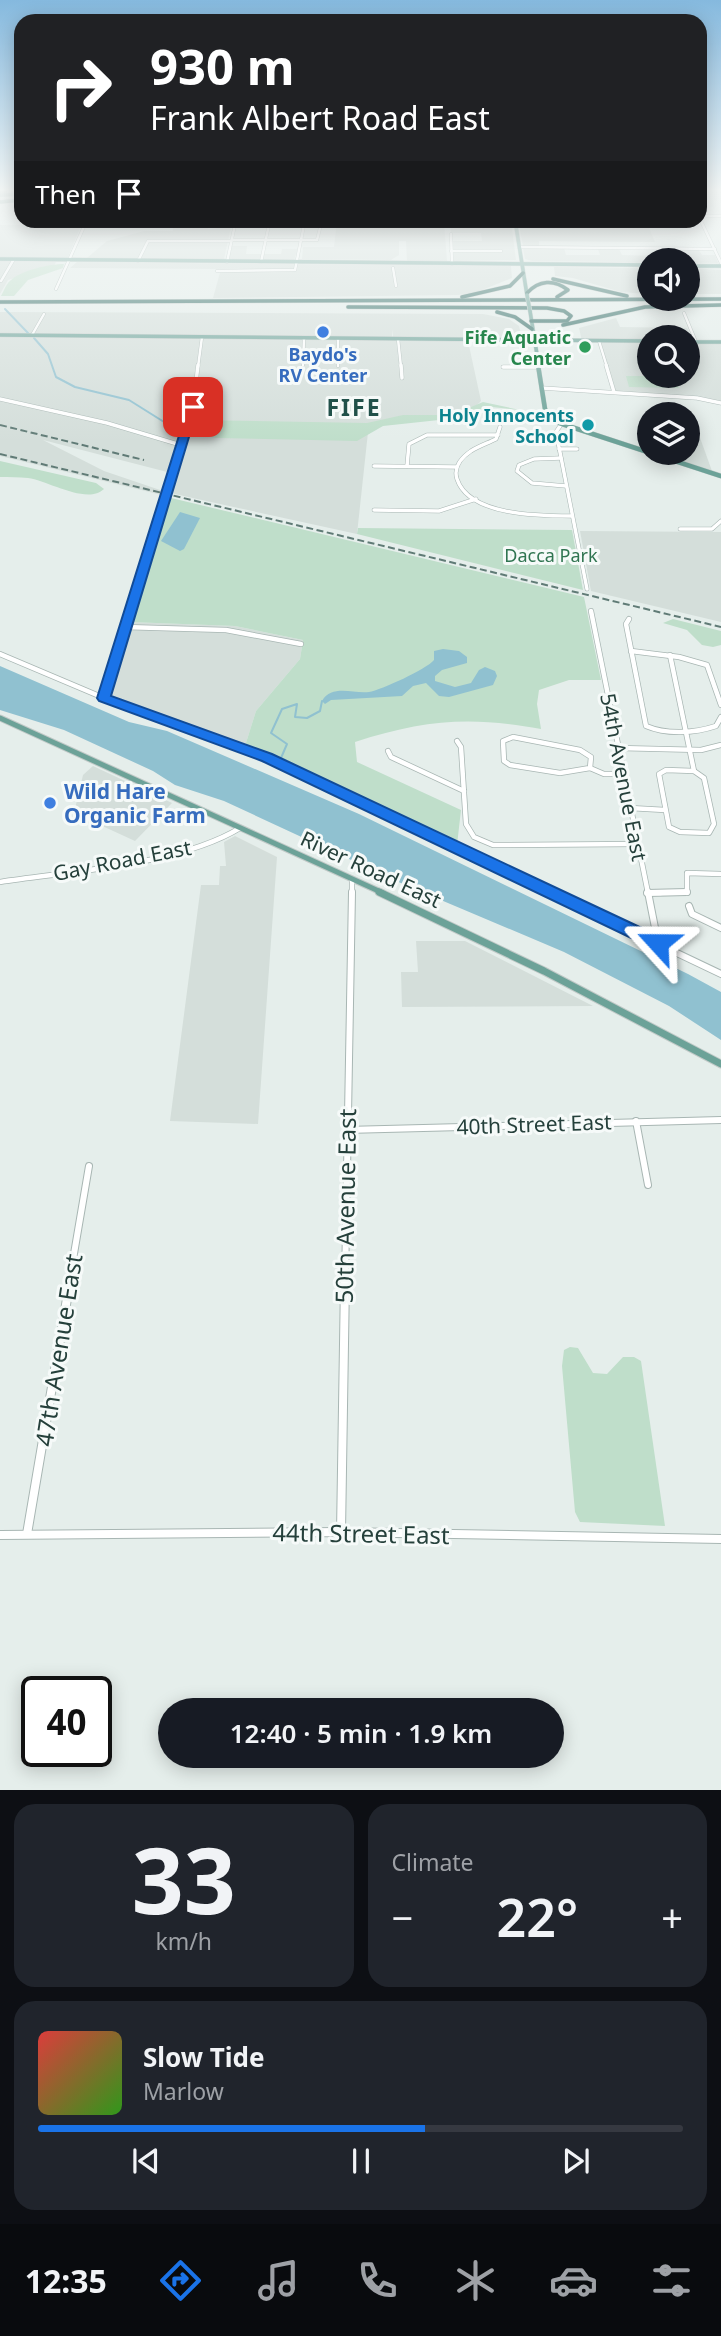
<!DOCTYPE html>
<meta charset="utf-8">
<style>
body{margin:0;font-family:"Noto Sans",sans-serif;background:#20242c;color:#f1f3f6;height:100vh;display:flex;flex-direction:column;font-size:26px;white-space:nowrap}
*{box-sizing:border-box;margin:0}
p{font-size:23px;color:#9ea1a6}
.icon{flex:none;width:38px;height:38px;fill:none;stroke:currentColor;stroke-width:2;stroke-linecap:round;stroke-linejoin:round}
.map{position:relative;height:1790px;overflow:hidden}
.panel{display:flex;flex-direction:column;gap:14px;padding:14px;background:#0d0f14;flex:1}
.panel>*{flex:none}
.guide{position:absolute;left:14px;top:14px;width:693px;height:214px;border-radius:21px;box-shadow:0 4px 18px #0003;background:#202124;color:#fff;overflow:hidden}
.fabs{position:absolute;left:637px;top:248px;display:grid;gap:14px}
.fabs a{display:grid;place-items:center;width:63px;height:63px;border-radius:50%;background:#171b24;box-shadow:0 4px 18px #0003;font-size:35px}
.speed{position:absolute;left:21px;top:1676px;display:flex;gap:14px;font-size:35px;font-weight:700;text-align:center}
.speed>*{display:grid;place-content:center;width:91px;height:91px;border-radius:50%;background:#171b24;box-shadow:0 4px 18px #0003;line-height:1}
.speed .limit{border:4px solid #111;border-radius:10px;background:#fff;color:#111}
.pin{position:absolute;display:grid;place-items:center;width:60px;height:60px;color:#fff;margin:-30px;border-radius:14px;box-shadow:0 4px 10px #0006}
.me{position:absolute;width:77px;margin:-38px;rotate:294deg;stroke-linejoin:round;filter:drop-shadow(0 0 5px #0008)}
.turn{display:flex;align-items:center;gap:24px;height:147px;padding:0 21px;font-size:32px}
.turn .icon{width:91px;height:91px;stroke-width:2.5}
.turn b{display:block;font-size:49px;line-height:60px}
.then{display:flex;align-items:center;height:66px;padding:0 21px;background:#0003;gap:14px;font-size:26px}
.big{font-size:52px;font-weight:600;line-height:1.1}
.panel .tile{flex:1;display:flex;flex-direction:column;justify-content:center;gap:10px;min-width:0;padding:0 24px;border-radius:21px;background:#20242c}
.panel .dial{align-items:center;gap:0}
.dial b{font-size:91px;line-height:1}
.song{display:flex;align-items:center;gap:21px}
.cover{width:84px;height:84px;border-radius:10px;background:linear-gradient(135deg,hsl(0 70% 55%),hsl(110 70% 35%))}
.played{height:7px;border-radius:4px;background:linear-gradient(90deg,#1a73e8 60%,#363941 60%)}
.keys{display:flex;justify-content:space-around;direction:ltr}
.heat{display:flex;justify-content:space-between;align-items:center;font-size:38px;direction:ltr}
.panel .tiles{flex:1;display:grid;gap:14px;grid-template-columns:1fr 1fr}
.tile:last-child{grid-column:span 2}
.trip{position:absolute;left:158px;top:1698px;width:406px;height:70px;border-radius:35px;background:#171b24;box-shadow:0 4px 18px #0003;font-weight:600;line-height:70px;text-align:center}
.tab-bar{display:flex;height:112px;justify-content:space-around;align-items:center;background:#090b0e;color:#9ea1a6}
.tab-bar .icon{width:49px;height:49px}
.tab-bar .on{color:#1a73e8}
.tab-bar b{font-size:32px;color:#f1f3f6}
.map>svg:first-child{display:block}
</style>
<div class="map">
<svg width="721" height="1790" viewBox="0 0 721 1790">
<rect width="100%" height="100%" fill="#e5eeeb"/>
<g fill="#d4deda">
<polygon points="43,221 83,221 68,257 0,257 0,225 30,225"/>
<polygon points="171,221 210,221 208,229 231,227 224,259 87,258 107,241 144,231 173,231 173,228 164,227"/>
<polygon points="337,221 444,221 447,261 407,262 406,241 399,241 399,255 391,260 302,259 303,247 334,247"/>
<polygon points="450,221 511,221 516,260 454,261 453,241 482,241 481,233 451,233"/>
<polygon points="519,221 646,221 655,242 539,241 539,246 523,246 520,230 589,230 520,228"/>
<polygon points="231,246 247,246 246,254 281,254 282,249 298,249 294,260 232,260 229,259"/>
<polygon points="564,248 566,255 600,255 598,249 619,249 622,255 661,256 681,255 679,249 698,249 702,255 715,255 718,263 532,261 525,259 523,249"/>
<polygon points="0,261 53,262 56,262 54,266 8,280 0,294"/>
<polygon points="77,262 511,266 512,278 477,292 458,295 213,298 221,269 70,268"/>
<polygon points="554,267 649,268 649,294 621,292 573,278 555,276"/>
<polygon points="688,268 721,270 721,294 688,294"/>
<polygon points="0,312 483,314 509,319 519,326 522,338 393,337 392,329 392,340 468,341 481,401 469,413 369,423 357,534 170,493 175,474 43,440 104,471 163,491 162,495 0,456"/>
<polygon points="616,318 620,327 687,328 692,339 623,339 649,341 649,376 688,376 688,342 721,342 721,401 614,392 599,341 582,341 579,328"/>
<polygon points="688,432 699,435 712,471 673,459 671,453 688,453"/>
<polygon points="580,531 721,532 721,622 591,591"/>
<polygon points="130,622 235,626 303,640 300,659 256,711 245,746 110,698 108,694"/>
<polygon points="93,766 172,803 135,841 74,813 83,775"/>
<polygon points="235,836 277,857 258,1124 170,1121 201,885 219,885 220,866 226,866 224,842"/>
<polygon points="416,941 465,941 593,1006 402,1007 401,972 418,972"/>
</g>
<g fill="#bfdeca">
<path d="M64,264L63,268L28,280L14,296H1C4,291 6,284 10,281C21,270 50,264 64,264Z"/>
<polygon points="626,376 674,376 679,388 629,387"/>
<polygon points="483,402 520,410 492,407 467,417 383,426 357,441 217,438 189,434 193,420 367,423 403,415 452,415"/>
<path d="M0,461L96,483L104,489C87,505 49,481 28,478C19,477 9,477 0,477Z"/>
<path d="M167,497L584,597L601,680H569L539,690L537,704L541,729C469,716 424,720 355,742L357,762L461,810L457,845L245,746L256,711L300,659L303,640L235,626L130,622Z"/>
<polygon points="358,528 572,530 583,590 357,534"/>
<polygon points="673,619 721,631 721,645 713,647 702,645 687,630 663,623"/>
<polygon points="570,1347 578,1348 593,1373 607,1374 623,1357 634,1357 641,1361 665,1526 580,1522 575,1512 562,1366 564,1350"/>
</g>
<g fill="#90c1d0">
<polygon points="180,512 200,518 184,549 180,551 161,541"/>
<path d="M443,649L459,651L467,657V663L442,670L435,676V681L455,687L471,683L479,670L485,667L495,671L497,676L493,685L449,697L439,696L426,683L413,686L402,696L331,700L325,704L322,701C332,684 353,694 369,692C381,690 427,669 434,660V651Z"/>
<polygon points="0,666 129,722 167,731 359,814 688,974 721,992 721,1040 669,1006 564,952 403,884 224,801 175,785 153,771 64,730 0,710"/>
</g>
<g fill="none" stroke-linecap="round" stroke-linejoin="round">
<g stroke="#90c1d0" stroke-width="2">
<polyline points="5,309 28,333"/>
<polyline points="34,338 48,354 56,377 75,387 129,400 180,432"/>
<polyline points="281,758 287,744 271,733 282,709 297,704 295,717 307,718 320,711 322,701"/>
</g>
<defs>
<g id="minor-far4">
<polyline points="700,216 721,216"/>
<polyline points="700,219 721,263"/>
<polyline points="451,234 452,264"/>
<polyline points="232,240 317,240 322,220"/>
<polyline points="519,247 715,249"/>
<polyline points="451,251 501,251"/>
<polyline points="138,261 148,241 231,241"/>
<polyline points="227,262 236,220"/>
<polyline points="261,262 270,220"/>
<polyline points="393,268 396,286"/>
<polyline points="217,271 295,270 305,220"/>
<polyline points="1,281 14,259"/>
<polyline points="56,289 87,220"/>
<polyline points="684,313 696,342"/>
<polyline points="32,335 44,314"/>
<polyline points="338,339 338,366"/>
<polyline points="398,339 401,367"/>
<polyline points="599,341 607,367"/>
<polyline points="303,365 304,338"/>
<polyline points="198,367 202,337"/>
<polyline points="503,367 538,367"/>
</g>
<g id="minor-far3">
<polyline points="401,365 402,378"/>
<polyline points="606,365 614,392"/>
<polyline points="503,367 538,367"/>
<polyline points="542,388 697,398 721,403"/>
<polyline points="0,399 107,423 181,445"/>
<polyline points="560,426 556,432 587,589"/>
<path d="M500,427L496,439C488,443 479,446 471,451C462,457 453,467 457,479C469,516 540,516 572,516"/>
<polyline points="559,449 577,449"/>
<polyline points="561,458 534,459 519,465 517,471 532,483 566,486"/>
<polyline points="374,466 457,467"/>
<polyline points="407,466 409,444 427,435 498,435"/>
<polyline points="168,484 193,407 198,365"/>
<polyline points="374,510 439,511 476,499"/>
<polyline points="680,529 712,529 721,521"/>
<polyline points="135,595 162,503"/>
</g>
<g id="minor-far2">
<polyline points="591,611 648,893"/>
<path d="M629,619L626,624L646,726C667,735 695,733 716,726L721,717"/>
<polyline points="124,627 226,630 301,644"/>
<polyline points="631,651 679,657 707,665 721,705"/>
<polyline points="0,654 104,698 267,757 552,893"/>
<polyline points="670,655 694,771"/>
<polyline points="104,698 135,594"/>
<polygon points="513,737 580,750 591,757 590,768 560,773 510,765 504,761 503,741"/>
<polyline points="457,741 461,747 466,824 474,837 493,845 637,844"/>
<polyline points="618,748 701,750 721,745"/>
<polyline points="388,751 391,757 464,791"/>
<polyline points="590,768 604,774 623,774"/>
<polygon points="666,770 694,771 704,778 714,824 709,833 680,832 669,827 659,774"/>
<polyline points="630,808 665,810"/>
<path d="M0,882C72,871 179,865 240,828"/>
<polyline points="352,893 352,880"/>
<polyline points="647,893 661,893"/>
<polyline points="687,893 687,873 721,874"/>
</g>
<g id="minor-far1">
<polyline points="549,892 721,974"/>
<polyline points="648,892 658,943"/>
<polyline points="647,893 687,892"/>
<polyline points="689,906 692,914 721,928"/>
<polyline points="636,1121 648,1185"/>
<polyline points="346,1130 721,1120"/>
<polyline points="69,1283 89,1166"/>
<polyline points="345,1283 352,892"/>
</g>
<g id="minor">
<polyline points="341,1532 345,1281"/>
<polyline points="27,1534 70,1281"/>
<polyline points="0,1535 341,1532 721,1539"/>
</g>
<g id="major-far3">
<polyline points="515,220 527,295"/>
<polyline points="0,259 649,265"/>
<polyline points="688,266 721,266"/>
<polyline points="530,311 539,367"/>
<polyline points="0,335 649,341"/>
<polyline points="688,342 721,342"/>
</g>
<polyline id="major-far2" points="538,365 545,409 550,420 721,476"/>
<polyline id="major-far1" points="0,718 383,893"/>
<polyline id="major" points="379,892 544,971 721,1064"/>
<g id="highway">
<polyline points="0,195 21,194"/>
<polyline points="0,202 21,200"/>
<polyline points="553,279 627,296"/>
<path d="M527,293C539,280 554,279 568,290L557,297"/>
<polyline points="462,297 510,286 523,273"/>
<polyline points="0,302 721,299"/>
<polyline points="348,307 547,308 564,311 571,316 567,321 531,321"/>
<polyline points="497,312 515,317 532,329"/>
<polyline points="563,325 645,307 721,305"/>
</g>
</defs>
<use href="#minor-far4" stroke="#a8b6b3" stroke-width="3.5"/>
<use href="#minor-far3" stroke="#a8b6b3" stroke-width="4.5"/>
<use href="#minor-far2" stroke="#a8b6b3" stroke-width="6"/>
<use href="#minor-far1" stroke="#a8b6b3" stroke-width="8"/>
<use href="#minor" stroke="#a8b6b3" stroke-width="10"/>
<use href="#major-far3" stroke="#c2cac8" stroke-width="4.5"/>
<use href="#major-far2" stroke="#c2cac8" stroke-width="5"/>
<use href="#major-far1" stroke="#c2cac8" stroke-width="7"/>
<use href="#major" stroke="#c2cac8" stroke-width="9"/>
<use href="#highway" stroke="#c2cac8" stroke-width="4.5"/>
<use href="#minor-far4" stroke="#fff" stroke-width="2.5"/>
<use href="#minor-far3" stroke="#fff" stroke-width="3.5"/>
<use href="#minor-far2" stroke="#fff" stroke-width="4.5"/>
<use href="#minor-far1" stroke="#fff" stroke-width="6"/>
<use href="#minor" stroke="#fff" stroke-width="8"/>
<use href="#major-far3" stroke="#6ca298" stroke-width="3.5"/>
<use href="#major-far2" stroke="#6ca298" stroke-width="4.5"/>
<use href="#major-far1" stroke="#6ca298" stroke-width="5"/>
<use href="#major" stroke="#6ca298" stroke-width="7"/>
<use href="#highway" stroke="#316b64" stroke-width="3.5"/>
<g stroke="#607b76" stroke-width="2" stroke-dasharray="7 3.5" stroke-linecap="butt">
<polyline points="0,192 21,192"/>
<polyline points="0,425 144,460"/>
<polyline points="0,454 721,627"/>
</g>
<defs>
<polyline id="minor-bridge" points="162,503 168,484"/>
<polyline id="major-bridge" points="527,295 530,311"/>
</defs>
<use href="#minor-bridge" stroke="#a8b6b3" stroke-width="4.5" stroke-linecap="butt"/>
<use href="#major-bridge" stroke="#c2cac8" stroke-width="4.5" stroke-linecap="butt"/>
<use href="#minor-bridge" stroke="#fff" stroke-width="3.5"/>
<use href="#major-bridge" stroke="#6ca298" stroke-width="3.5"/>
</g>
<linearGradient id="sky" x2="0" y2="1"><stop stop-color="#85b9de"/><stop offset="0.43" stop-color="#f3f7f6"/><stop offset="1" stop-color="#f3f7f6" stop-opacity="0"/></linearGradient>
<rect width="721" height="442" fill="url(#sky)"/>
<polygon fill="#1a73e8" stroke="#114b97" stroke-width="2" points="193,404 198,407 111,696 272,754 663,938 663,948 652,948 262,761 99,701 97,698 188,407"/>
<g fill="#3f7fe0" stroke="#f6faf9" stroke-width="2.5">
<circle cx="323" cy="332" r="7"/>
<circle cx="50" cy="803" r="7"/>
</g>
<circle fill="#2e9e5b" stroke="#f6faf9" stroke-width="2.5" cx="585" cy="347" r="7"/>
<circle fill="#0f9aa8" stroke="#f6faf9" stroke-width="2.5" cx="588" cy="425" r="7"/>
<g text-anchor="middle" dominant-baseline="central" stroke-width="6" stroke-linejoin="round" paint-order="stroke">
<g font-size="18" font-weight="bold" fill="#27864d" stroke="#f6faf9" text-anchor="end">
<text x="571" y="337">Fife Aquatic<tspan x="571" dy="21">Center</tspan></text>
</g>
<g font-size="18" font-weight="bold" fill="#366cbe" stroke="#f6faf9">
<text x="323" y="354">Baydo's<tspan x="323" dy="21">RV Center</tspan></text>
</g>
<g font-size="18" font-weight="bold" fill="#0d838f" stroke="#f6faf9" text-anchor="end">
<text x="574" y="415">Holy Innocents<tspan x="574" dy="21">School</tspan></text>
</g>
<g font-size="18" fill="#307551" stroke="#f6faf9">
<text x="551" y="555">Dacca Park</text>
</g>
<g font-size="21" fill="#25403b" stroke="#f6faf9">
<text transform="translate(624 777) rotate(79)">54th Avenue East</text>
<text transform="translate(122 860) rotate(-11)">Gay Road East</text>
<text transform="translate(371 869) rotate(25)">River Road East</text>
<text transform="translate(534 1124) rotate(-2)">40th Street East</text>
</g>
<g font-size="21" font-weight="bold" fill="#366cbe" stroke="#f6faf9" text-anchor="start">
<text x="64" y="791">Wild Hare<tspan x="64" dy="24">Organic Farm</tspan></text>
</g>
<g font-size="23" font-weight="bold" letter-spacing="2" fill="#21514a" stroke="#f6faf9">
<text x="354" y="407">FIFE</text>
</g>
<g font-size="24" fill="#25403b" stroke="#f6faf9">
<text transform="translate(345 1206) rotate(-89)">50th Avenue East</text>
<text transform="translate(58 1350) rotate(-81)">47th Avenue East</text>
<text transform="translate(361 1533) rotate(1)">44th Street East</text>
</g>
</g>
</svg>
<div class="fabs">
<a><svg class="icon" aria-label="sound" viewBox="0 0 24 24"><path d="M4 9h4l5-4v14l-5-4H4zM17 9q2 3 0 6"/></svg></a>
<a><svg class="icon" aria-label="search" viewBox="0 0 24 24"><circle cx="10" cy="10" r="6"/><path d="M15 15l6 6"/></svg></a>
<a><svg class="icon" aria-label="layers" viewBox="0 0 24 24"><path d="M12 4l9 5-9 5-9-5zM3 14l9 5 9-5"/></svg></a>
</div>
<div class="speed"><div class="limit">40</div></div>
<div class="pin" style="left:193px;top:407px;background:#d93025"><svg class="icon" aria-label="arrive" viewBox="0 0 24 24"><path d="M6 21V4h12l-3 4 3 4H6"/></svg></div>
<svg class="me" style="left:658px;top:943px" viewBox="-20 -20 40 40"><path d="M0-17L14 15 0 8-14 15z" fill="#1a73e8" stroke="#fff" stroke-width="4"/></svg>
<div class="trip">12:40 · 5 min · 1.9 km</div>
<div class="guide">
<div class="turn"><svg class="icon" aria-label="right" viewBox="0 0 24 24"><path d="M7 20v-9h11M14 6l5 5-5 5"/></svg><div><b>930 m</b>Frank Albert Road East</div></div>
<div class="then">Then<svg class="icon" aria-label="arrive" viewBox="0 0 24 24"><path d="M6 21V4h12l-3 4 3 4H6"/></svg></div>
</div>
</div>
<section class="panel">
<div class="tiles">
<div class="tile dial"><b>33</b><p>km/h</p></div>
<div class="tile"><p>Climate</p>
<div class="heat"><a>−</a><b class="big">22°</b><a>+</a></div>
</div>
<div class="tile">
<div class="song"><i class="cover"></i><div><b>Slow Tide</b><p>Marlow</p></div></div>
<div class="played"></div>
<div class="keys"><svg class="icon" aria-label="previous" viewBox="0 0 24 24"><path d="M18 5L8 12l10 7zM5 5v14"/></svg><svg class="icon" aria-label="pause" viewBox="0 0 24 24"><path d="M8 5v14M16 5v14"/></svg><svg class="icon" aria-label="next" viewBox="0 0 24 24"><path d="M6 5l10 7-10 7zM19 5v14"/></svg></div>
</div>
</div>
</section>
<nav class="tab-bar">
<b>12:35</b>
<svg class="icon on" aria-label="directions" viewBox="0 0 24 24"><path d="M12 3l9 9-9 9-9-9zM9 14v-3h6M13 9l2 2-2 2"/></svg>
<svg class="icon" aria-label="music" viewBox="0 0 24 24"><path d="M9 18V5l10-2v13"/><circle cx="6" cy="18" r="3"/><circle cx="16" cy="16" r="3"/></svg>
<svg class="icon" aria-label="phone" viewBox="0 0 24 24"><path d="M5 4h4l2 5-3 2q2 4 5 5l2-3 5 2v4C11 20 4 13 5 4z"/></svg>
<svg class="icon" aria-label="climate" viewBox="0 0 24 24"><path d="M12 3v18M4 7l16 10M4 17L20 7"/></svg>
<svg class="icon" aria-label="car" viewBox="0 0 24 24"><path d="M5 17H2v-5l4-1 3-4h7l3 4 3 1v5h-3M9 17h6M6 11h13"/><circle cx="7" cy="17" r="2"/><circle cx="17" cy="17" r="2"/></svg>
<svg class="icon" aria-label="filters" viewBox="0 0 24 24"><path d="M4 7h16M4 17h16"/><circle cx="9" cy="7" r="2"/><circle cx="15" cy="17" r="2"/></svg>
</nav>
